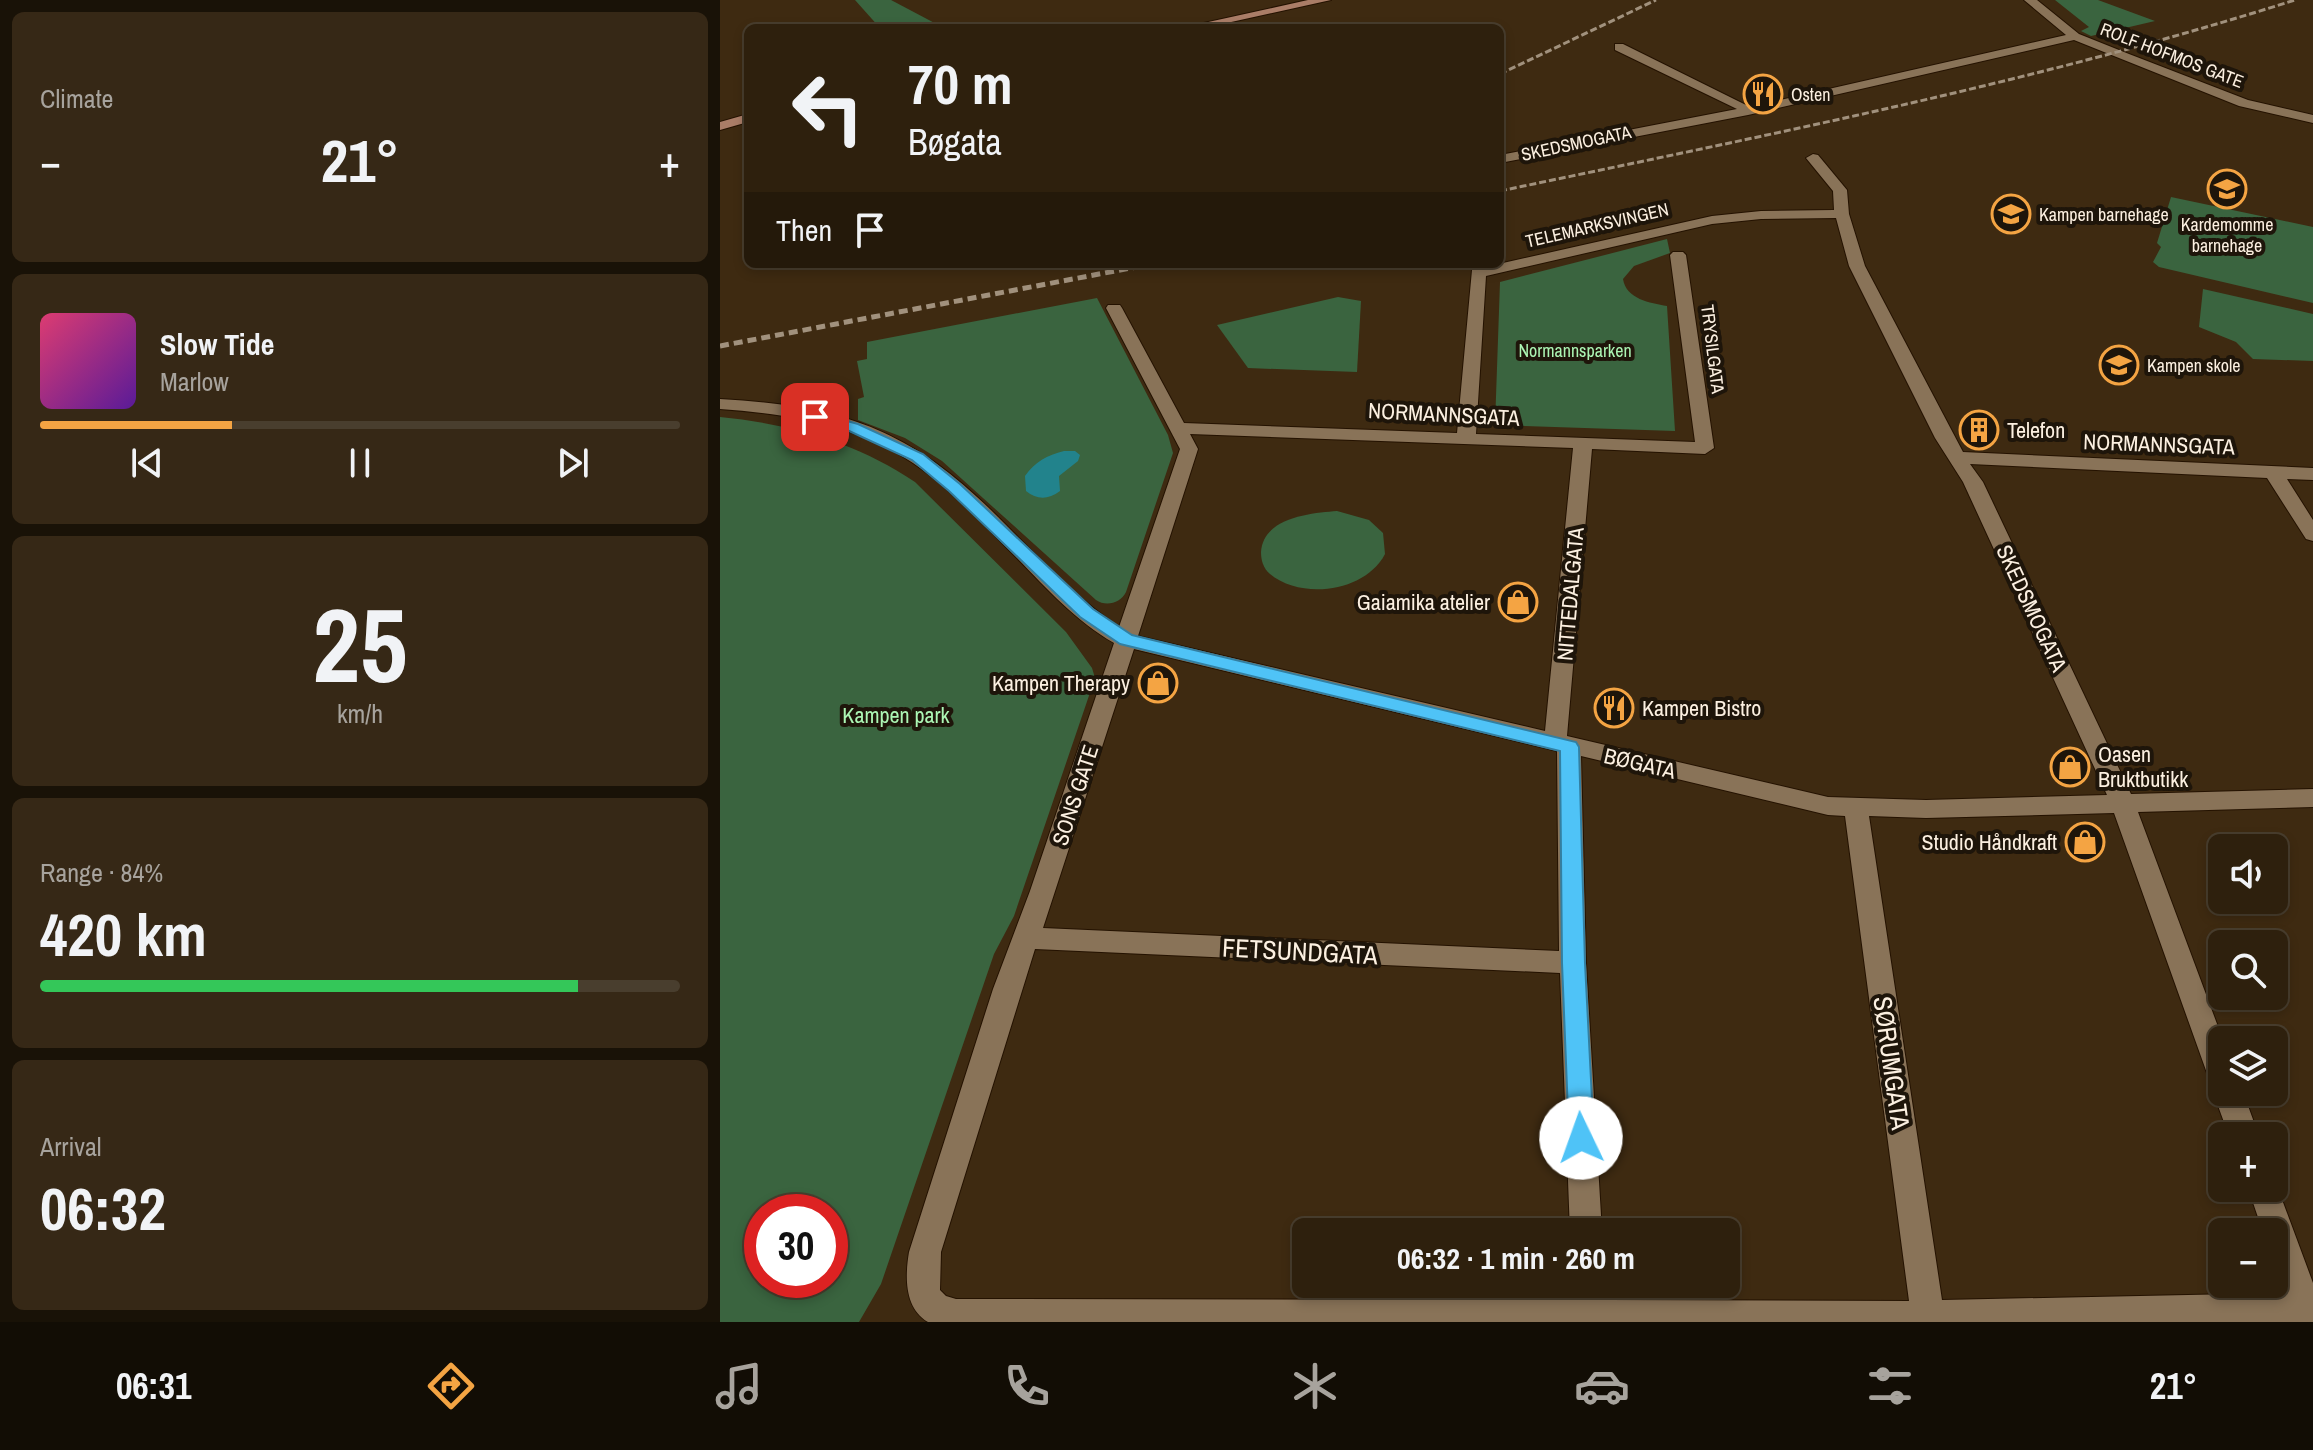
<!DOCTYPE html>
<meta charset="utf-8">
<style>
body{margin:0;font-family:"Archivo Narrow",sans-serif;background:#362816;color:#f1f3f6;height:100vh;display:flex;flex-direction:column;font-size:30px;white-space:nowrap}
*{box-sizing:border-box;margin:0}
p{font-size:26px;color:#a7a39d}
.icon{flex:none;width:44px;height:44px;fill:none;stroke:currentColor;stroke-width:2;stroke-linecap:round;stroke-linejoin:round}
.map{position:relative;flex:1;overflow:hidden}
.side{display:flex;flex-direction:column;gap:12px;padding:12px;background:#191207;width:720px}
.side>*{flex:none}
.hud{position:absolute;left:24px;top:24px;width:760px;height:244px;border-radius:12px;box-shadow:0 4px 12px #0003,0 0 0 2px #493e2e;background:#2e200d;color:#f1f3f6;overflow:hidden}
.fabs{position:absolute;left:1488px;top:834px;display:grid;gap:16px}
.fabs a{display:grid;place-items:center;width:80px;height:80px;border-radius:12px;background:#2e200d;box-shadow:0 4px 12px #0003,0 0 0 2px #493e2e;font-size:40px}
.speed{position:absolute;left:24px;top:1194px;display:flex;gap:16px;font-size:40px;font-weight:700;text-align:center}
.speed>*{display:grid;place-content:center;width:104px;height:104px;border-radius:50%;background:#2e200d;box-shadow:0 4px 12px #0003,0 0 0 2px #493e2e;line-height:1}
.speed .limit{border:12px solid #d22;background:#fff;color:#111}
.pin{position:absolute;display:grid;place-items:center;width:68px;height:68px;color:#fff;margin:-34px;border-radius:16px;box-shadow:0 4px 12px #0006}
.me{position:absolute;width:88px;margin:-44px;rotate:357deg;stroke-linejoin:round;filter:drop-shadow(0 0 6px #0008)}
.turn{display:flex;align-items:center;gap:28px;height:168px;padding:0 32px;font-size:36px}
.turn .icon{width:104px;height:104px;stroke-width:2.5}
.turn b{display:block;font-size:56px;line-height:68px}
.then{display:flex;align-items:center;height:76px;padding:0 32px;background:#0003;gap:16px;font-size:30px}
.big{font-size:60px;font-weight:800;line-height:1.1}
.side .card{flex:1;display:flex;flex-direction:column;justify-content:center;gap:12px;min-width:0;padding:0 28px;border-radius:12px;background:#362816}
.side .dial{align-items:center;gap:0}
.dial b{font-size:104px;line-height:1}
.song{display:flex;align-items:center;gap:24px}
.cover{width:96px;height:96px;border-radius:12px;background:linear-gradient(135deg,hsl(340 70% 55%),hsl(270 70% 35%))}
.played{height:8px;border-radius:4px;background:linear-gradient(90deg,#f4a443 30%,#493e2e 30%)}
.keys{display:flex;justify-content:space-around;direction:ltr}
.heat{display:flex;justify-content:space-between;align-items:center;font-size:44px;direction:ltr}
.charge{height:12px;border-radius:6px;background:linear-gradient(90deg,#34c759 84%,#493e2e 0)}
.trip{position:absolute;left:572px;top:1218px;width:448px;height:80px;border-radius:12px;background:#2e200d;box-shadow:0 4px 12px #0003,0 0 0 2px #493e2e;font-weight:800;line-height:80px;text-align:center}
.tab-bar{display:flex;height:128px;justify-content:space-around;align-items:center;background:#120d05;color:#a7a39d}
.tab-bar .icon{width:56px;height:56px}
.tab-bar .on{color:#f4a443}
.tab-bar b{font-size:36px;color:#f1f3f6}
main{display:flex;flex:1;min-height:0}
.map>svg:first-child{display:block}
</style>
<main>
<section class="side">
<div class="card"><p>Climate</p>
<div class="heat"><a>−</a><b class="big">21°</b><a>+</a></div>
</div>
<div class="card">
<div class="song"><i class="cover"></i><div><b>Slow Tide</b><p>Marlow</p></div></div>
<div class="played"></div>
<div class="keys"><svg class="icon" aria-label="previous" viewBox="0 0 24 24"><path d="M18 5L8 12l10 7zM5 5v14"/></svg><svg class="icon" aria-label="pause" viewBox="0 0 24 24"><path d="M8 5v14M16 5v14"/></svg><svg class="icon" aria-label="next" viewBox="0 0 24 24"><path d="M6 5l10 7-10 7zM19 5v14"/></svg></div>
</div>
<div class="card dial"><b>25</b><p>km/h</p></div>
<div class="card"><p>Range · 84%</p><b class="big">420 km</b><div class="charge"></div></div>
<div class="card"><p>Arrival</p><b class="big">06:32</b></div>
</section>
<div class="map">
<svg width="1593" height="1322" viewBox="0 0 1593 1322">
<rect width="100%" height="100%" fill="#3e2a11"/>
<g fill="#3a643f" fill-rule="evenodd">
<polygon points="135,0 171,0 224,28 160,28"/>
<polygon points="1335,0 1378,0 1435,21 1371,36 1361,31 1369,27"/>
<polygon points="1451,197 1593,227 1593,303 1439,267 1433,262 1441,247 1437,243"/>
<path d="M947,239L950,253L914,266L903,279C906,299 930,303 947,306L955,431L775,425L780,282Z"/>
<polygon points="1483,289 1593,314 1593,361 1533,359 1516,342 1479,327"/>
<polygon points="618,297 641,301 637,372 528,368 497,325"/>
<path d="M377,298L448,435L453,453L406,592C401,603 386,607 376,600L222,461L185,438L138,420V399L144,397L137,361L147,359V342Z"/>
<path d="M0,417C70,424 136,442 195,482L346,632L372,668L375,678L294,916L274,954L161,1284L139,1322H0ZM42,1212H110V1280H42Z"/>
<path d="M617,511L649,520L663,533L665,554C646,591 583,601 550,574C543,568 541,560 541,552C543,517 592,513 617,511Z"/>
</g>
<path fill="#22838c" d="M344,451H355L360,455L358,461L339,476L340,491C328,500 317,500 306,491L305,476C315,462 327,455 344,451Z"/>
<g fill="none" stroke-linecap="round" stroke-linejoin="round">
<defs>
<g id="minor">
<polygon points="1304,0 1317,0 1359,34 1409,54 1528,100 1593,115 1593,123 1519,106 1354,40 1028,115 780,163 780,155 1017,109 895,50 895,44 903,44 1030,107 1346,35"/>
<path d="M1093,154L1098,155L1127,190L1129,214L1145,266L1243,452L1593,468V480L1567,479L1593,520V541L1586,539L1547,478L1250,464L1263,482L1411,794L1593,789V807L1418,812L1503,1040L1502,1092H1523L1539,1136H1509L1493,1092L1496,1086L1488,1076L1394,813L1206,818L1149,816L1222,1300L1564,1293L1554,1264V1232H1543L1528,1188H1554V1178L1593,1283V1322H208C184,1308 185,1276 189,1252L273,989L310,891L394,643C357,622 327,589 297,558C264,525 232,489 193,463C136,424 67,414 0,409V399C123,406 190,429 278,517C316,555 354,597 399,627L460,449L386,308L388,305H400L402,308L464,423L737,433L752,270L992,216L1041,211L1114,210L1113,191L1086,158ZM1116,218L1129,266L1215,438L1243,482L1387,795L1206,800L1108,797L847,736L872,449L985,454L994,448L966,255L963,252H953L950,255L975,442L756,434L766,276L992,224L1041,219ZM470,434L853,448L825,731L418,636L478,449ZM414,649L837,751L839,951L323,928ZM861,756L1108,815L1125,816L1189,1301L885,1300L884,1284H852L853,1300L236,1299L226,1296L220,1290L221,1252L315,949L840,973L850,1232H882L866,963Z"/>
</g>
<g id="secondary">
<polygon points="588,0 611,0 484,28 461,28"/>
<polygon points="28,114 28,122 0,130 0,122"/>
</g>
</defs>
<use href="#minor" stroke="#241200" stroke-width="2"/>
<use href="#secondary" stroke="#241200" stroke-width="2"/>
<use href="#minor" fill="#897358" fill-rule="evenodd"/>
<use href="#secondary" fill="#aa7d67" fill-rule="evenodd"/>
<g stroke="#a1917d" stroke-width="3" stroke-dasharray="7 3" stroke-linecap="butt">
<polyline points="780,74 936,0"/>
<path d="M780,191C1047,135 1314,83 1575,0"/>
</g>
<polyline stroke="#a1917d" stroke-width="5" stroke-dasharray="9 5" stroke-linecap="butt" points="0,346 432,264"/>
</g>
<polygon fill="#4fc3f7" stroke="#337fa1" stroke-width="2" points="95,412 138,424 203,454 240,484 373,609 412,635 856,742 859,747 865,963 874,1138 870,1146 861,1149 853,1146 849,1138 842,963 840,751 400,644 360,617 229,491 192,460 127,430 90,420 88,417"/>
<defs>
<symbol id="restaurant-ring" viewBox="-11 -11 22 22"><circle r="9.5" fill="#1e150a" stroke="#f4a443" stroke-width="1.5"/><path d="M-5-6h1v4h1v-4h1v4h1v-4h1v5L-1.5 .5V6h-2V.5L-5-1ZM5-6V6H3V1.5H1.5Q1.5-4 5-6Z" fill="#f4a443"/></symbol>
<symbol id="school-ring" viewBox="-11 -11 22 22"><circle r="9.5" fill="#1e150a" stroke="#f4a443" stroke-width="1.5"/><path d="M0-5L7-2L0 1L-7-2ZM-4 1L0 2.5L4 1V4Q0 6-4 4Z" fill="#f4a443"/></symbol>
<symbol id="building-ring" viewBox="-11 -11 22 22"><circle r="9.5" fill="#1e150a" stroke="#f4a443" stroke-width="1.5"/><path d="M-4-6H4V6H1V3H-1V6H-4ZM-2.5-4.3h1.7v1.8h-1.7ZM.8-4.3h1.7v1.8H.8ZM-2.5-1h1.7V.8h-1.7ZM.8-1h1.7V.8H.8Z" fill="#f4a443"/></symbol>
<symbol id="shop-ring" viewBox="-11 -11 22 22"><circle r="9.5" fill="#1e150a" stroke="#f4a443" stroke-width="1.5"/><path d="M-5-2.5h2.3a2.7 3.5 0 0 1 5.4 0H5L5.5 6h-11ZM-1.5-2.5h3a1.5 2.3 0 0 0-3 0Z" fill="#f4a443"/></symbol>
</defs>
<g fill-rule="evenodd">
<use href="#restaurant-ring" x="1021" y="72" width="44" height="44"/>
<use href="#school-ring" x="1485" y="167" width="44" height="44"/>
<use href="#school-ring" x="1269" y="192" width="44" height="44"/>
<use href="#school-ring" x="1377" y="343" width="44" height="44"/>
<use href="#building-ring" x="1237" y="408" width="44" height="44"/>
<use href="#shop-ring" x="776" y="580" width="44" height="44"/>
<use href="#shop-ring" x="416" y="661" width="44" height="44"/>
<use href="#restaurant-ring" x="872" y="686" width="44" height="44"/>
<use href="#shop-ring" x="1328" y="745" width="44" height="44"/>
<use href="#shop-ring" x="1343" y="820" width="44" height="44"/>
</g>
<g text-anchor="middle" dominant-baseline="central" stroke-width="8" stroke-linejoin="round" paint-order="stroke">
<g font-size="18" fill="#fcf0e1" stroke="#1e150a">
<text transform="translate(1452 55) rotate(21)">ROLF HOFMOS GATE</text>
<text transform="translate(856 143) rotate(-12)">SKEDSMOGATA</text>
<text transform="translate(877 225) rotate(-13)">TELEMARKSVINGEN</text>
<text transform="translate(993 349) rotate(83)">TRYSILGATA</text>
</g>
<g font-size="18" fill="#fcf0e1" stroke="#1e150a" text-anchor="start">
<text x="1071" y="94">Osten</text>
<text x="1319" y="214">Kampen barnehage</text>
<text x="1507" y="224" text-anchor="middle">Kardemomme<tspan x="1507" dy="21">barnehage</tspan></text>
<text x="1427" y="365">Kampen skole</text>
</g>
<g font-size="18" fill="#acf6b4" stroke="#1e150a">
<text x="855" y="350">Normannsparken</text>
</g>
<g font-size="22" fill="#fcf0e1" stroke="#1e150a">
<text transform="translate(724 414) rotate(3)">NORMANNSGATA</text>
<text transform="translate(1439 444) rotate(2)">NORMANNSGATA</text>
<text transform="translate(850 594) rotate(-85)">NITTEDALGATA</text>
<text transform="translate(1312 608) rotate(65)">SKEDSMOGATA</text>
<text transform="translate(920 763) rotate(13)">BØGATA</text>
<text transform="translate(355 795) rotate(-72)">SONS GATE</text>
</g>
<g font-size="22" fill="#fcf0e1" stroke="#1e150a" text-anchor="start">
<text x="1287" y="430">Telefon</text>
<text x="770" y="602" text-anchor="end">Gaiamika atelier</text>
<text x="410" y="683" text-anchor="end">Kampen Therapy</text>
<text x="922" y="708">Kampen Bistro</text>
<text x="1378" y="754">Oasen<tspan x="1378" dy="25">Bruktbutikk</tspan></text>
<text x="1337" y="842" text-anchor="end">Studio Håndkraft</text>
</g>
<g font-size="22" fill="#acf6b4" stroke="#1e150a">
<text x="176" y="715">Kampen park</text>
</g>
<g font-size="26" fill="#fcf0e1" stroke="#1e150a">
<text transform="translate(580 951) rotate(3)">FETSUNDGATA</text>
<text transform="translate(1172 1063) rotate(82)">SØRUMGATA</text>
</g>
</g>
</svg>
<div class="fabs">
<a><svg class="icon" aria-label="sound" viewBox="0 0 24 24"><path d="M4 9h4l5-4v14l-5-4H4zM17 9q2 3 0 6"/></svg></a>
<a><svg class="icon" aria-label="search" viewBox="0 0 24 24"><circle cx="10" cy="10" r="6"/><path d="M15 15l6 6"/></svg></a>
<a><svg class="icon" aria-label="layers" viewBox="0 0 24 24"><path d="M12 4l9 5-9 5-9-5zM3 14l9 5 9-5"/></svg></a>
<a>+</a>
<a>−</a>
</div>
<div class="speed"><div class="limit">30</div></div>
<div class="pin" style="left:95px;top:417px;background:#d93025"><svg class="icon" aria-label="arrive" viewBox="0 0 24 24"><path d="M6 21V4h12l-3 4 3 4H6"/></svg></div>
<svg class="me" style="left:861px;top:1138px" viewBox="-20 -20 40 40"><circle r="19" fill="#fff"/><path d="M0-13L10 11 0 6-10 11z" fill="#4fc3f7"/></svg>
<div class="trip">06:32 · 1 min · 260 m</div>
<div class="hud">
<div class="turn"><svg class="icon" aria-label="left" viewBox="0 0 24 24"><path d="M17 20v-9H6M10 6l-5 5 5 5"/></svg><div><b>70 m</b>Bøgata</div></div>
<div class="then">Then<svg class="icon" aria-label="arrive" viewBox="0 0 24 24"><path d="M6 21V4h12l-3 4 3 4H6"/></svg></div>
</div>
</div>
</main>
<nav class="tab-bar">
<b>06:31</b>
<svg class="icon on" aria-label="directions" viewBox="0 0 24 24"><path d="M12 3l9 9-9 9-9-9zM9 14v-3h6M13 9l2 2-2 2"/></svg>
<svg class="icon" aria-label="music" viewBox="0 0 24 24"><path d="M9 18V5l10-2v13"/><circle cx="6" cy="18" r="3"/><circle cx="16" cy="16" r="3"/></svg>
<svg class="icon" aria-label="phone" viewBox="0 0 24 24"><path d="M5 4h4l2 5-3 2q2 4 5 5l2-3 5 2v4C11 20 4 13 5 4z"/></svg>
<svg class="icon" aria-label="climate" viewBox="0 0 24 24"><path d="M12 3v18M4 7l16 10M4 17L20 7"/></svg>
<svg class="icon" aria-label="car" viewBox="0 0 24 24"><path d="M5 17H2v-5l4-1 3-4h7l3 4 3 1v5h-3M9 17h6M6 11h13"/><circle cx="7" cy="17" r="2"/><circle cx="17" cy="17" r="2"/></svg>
<svg class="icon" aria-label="filters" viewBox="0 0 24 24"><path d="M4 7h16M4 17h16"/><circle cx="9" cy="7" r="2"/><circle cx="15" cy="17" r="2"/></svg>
<b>21°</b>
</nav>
